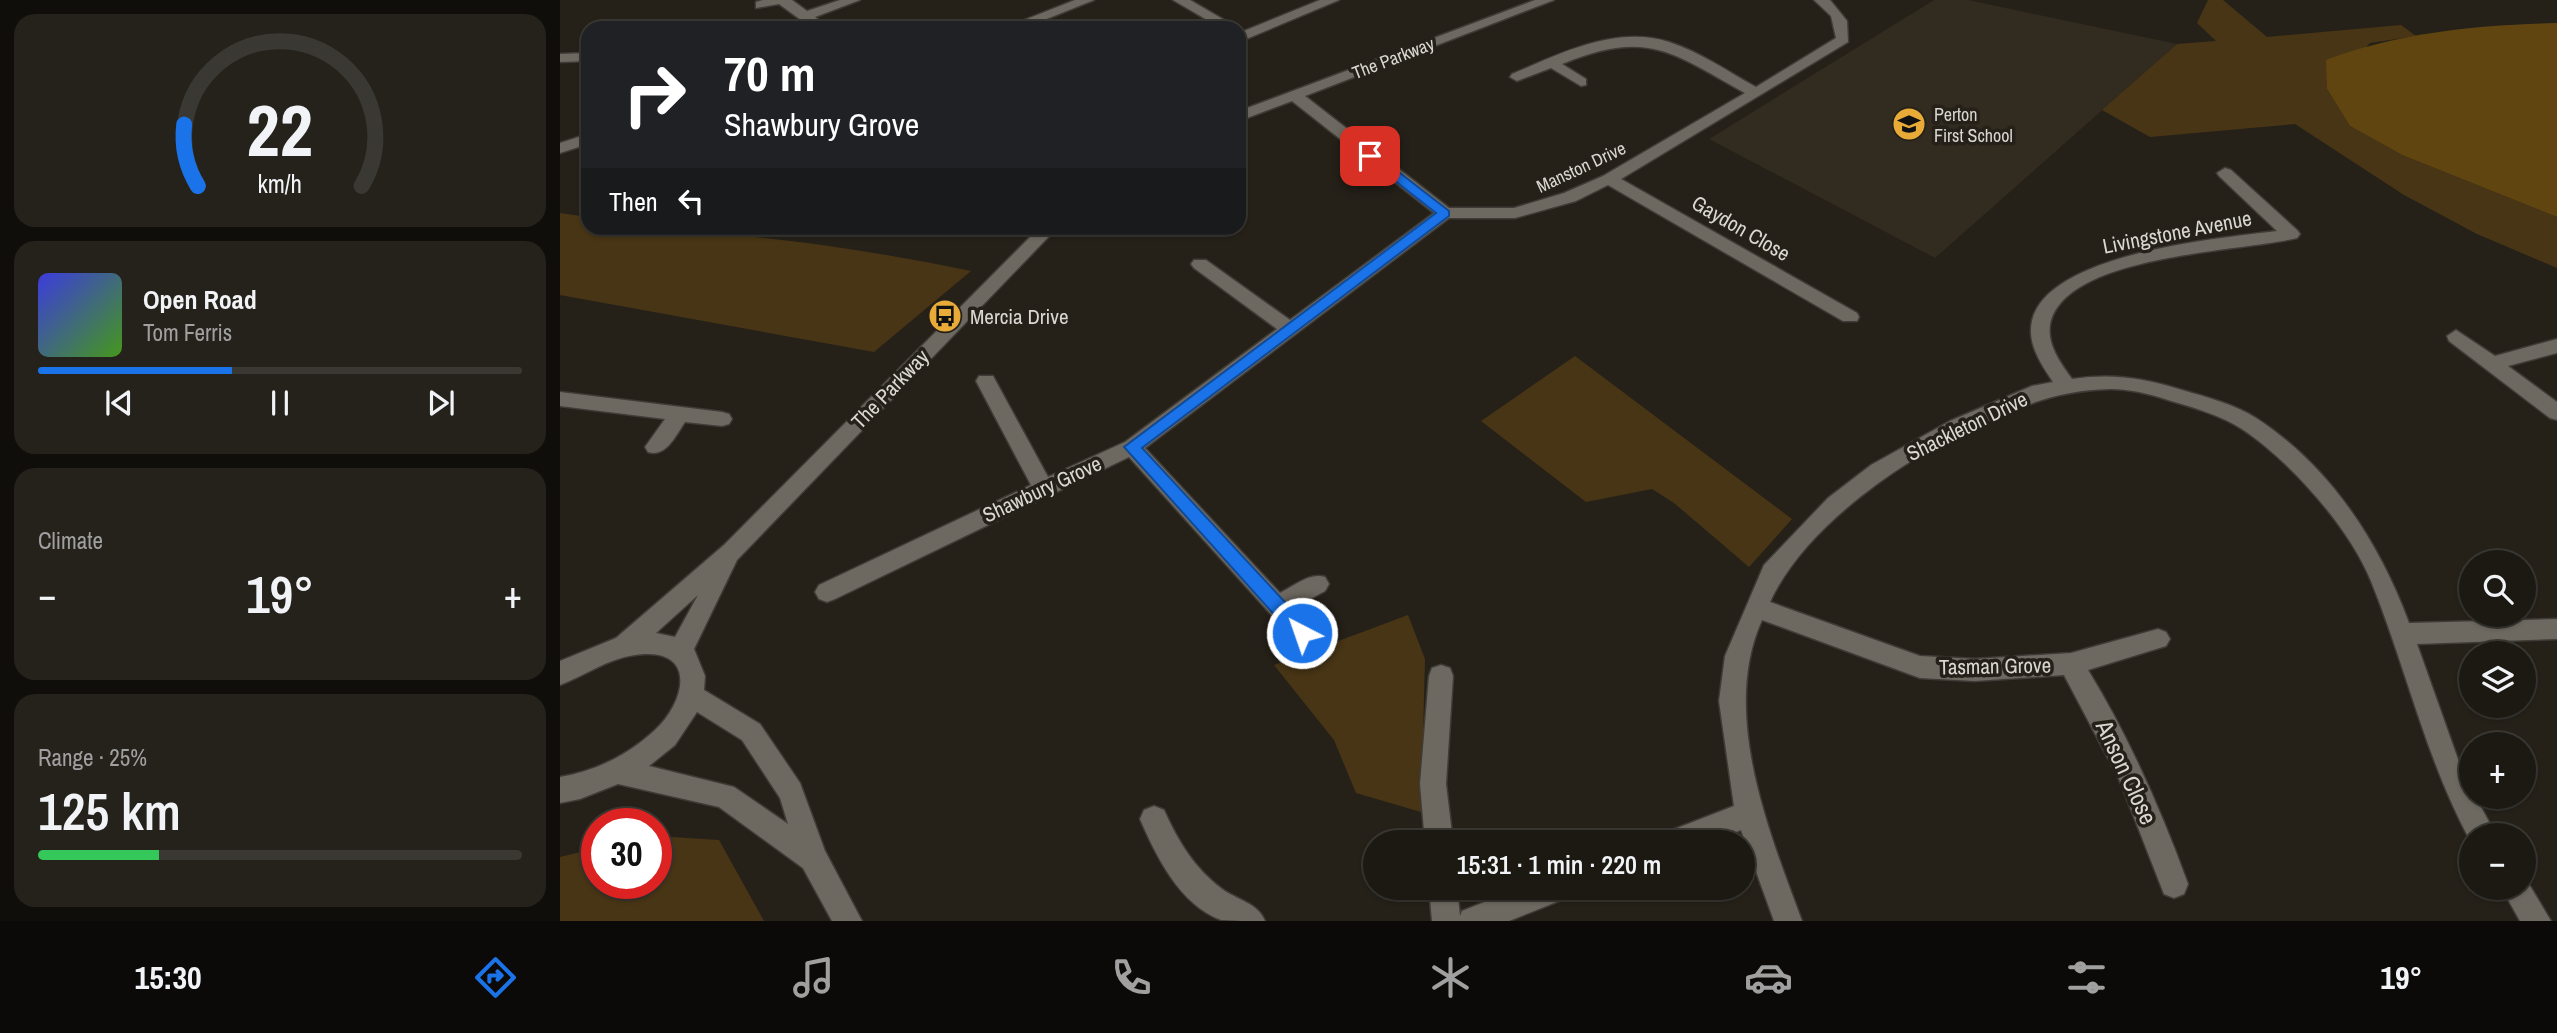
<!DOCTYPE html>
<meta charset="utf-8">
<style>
body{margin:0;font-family:"Archivo Narrow",sans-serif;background:#25221c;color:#f1f3f6;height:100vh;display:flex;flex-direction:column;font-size:26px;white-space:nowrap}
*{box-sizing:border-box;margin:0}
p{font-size:23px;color:#a0a0a0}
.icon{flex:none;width:38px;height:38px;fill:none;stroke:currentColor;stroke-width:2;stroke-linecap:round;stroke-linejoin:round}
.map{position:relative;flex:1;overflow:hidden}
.drawer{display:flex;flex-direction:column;gap:14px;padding:14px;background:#0f0e0a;width:560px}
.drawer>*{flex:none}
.hud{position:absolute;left:21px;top:21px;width:665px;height:214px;border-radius:21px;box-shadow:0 2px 5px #0004,0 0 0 2px #3a3833;background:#202124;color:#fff;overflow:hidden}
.tools{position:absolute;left:1899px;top:550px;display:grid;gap:14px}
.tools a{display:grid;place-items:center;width:77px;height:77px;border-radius:50%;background:#1c1913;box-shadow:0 2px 5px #0004,0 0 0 2px #3a3833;font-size:35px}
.speed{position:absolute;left:21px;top:808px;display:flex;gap:14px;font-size:35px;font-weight:700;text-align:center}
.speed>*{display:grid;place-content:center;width:91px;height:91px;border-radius:50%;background:#1c1913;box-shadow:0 2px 5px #0004,0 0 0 2px #3a3833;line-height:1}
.speed .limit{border:10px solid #d22;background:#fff;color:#111}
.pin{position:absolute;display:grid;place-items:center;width:60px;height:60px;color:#fff;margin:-30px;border-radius:14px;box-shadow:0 4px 10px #0006}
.me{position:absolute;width:77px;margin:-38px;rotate:319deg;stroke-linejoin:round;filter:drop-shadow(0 0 5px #0008)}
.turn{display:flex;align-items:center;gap:24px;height:147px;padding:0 28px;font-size:32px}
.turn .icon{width:91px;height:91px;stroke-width:2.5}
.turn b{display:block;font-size:49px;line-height:60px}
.then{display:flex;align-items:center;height:66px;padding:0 28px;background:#0003;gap:14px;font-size:26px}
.big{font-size:52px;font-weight:600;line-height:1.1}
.drawer .widget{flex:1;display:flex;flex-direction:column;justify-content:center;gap:10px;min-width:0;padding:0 24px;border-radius:21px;background:#25221c}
.drawer .dial{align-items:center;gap:0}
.dial svg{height:182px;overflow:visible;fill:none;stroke:#3a3833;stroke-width:7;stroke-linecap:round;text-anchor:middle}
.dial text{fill:#f1f3f6;stroke:none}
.song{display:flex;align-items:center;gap:21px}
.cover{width:84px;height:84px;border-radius:10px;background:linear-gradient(135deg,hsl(240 70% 55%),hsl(100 70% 35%))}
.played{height:7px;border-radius:4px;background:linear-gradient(90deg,#1a73e8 40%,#3a3833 40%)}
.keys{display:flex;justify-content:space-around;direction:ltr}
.heat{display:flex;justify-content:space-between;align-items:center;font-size:38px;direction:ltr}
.charge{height:10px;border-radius:5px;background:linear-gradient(90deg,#34c759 25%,#3a3833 0)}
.trip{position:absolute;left:803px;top:830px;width:392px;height:70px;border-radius:35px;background:#1c1913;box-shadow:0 2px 5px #0004,0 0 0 2px #3a3833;font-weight:600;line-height:70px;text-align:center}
.tab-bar{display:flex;height:112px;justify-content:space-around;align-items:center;background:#0b0a08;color:#a0a0a0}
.tab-bar .icon{width:49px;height:49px}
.tab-bar .current{color:#1a73e8}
.tab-bar b{font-size:32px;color:#f1f3f6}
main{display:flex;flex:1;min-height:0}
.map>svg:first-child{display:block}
</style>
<main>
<section class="drawer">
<div class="widget dial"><svg viewBox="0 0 100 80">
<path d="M14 69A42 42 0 1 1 86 69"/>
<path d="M14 69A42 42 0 0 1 8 42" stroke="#1a73e8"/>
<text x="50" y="56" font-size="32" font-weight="700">22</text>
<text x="50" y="72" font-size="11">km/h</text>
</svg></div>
<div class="widget">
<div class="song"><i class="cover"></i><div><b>Open Road</b><p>Tom Ferris</p></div></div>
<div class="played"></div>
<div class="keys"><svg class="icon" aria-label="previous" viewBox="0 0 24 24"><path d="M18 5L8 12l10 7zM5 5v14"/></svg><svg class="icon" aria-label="pause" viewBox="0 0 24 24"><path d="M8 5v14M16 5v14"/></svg><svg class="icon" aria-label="next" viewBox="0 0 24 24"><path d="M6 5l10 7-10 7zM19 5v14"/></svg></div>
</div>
<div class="widget"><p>Climate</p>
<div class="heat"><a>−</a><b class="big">19°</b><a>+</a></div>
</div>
<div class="widget"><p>Range · 25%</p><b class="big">125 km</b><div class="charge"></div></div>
</section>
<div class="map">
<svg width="1997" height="921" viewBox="0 0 1997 921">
<rect width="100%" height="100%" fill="#252119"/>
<polygon fill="#322b1f" points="1374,0 1408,0 1617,44 1375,258 1149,139"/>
<g fill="#483515">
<polygon points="1648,0 1663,0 1707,37 1841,25 1856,36 1810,43 1767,89 1790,126 1842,155 1997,217 1997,268 1917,234 1844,195 1735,124 1590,137 1542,110 1617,44 1656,41 1637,23"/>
<path d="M0,213L28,217V228C156,228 286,245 411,271L314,352L0,295Z"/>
<polygon points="1015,356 1232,519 1189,567 1114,503 1092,489 1026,502 921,421"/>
<polygon points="848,615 865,659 861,812 796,793 774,740 714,665"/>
<polygon points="96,836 159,840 204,921 0,921 0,857 37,848 37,884 96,884"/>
</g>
<path fill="#614511" d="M1997,23V217L1842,155L1790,126L1767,89L1766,60C1839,32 1919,25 1997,23Z"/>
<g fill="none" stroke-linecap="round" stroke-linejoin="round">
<defs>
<g id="minor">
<polygon points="203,0 232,0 247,11 280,0 300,0 255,17 268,28 252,28 219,4 196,8 196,2"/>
<polygon points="515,0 534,0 464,28 444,28"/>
<polygon points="613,0 630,0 678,28 661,28"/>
<polygon points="760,0 779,0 679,42 679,33"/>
<path d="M975,0H994L745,96L889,208H954L1004,193L1043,176L1185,93C1111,52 1088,29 1002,64L1026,79V85L1021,86L991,68L957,81L950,77L952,74C1000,54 1055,25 1109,42C1140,52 1167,71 1196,87L1276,38L1271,16L1254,0H1270L1287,21L1288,42L1061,179L1297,313L1299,317L1297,321H1283L1048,185L1016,201L955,218H889L585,448L720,593C734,586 750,572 765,577L769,584L765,591L734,608L754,633L750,640L742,643L734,640L569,457L275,599L267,602L259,599L255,592L259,585L471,485L416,381L419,376H433L488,477L565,442L717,329L634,268L631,264L634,260H646L730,320L874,213L732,101L679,121V111Z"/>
<polygon points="28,53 28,61 0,62 0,54"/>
<polygon points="28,134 28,144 0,153 0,143"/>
<path d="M1665,168L1671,170L1737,230L1740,234L1737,238C1682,252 1503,254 1490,325C1487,345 1501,364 1512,379C1551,373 1584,378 1622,390C1646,397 1674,404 1696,418C1770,466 1819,542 1849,623L1997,619V639L1857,644L1911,796H1915L1936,835H1911V842C1866,760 1846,667 1811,581C1789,527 1730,461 1682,429C1660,415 1632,407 1608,400C1590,394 1571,389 1551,389C1499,390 1467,404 1420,425C1345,457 1244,527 1210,602L1360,656L1415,659L1511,653L1598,629L1606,632L1610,639L1606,646L1528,670C1569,737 1601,810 1628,884L1624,894L1614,898L1604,894L1559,779L1504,675L1415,681L1360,678L1202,620C1160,713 1209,832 1242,921H1214L1181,830L1152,842H1103L1107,832L1174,806L1159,701L1165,656L1204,565L1268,498L1311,465L1390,421L1472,386L1493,382C1483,367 1472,351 1471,333C1467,254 1663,238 1717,231L1659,176L1657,173Z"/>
<path d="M479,228H497L177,560L134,649L145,676L144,690L200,724L240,783L265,851L302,921H272L243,868L159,807L58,784L20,799L0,803V777C36,771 68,755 95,730C128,699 136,646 75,655C47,659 26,675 0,685V661L56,638L164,545ZM138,595L115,637L96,633ZM137,712L182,740L220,798L228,824L174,787L89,766L115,745Z"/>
<polygon points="1896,330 1935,356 1997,339 1997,353 1948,366 1997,402 1997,420 1990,418 1889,341 1887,336"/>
<path d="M0,392L162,412L169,414L172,419L169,424L162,426L125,422C116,435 106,458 88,452L85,447L105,419L0,406Z"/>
<polygon points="881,665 890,668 893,676 886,784 893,842 865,842 860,784 869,676 872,668"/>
<path d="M594,806L604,810C618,841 634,868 662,889C677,900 698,903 705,921C692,921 673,921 661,920C620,905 596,856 580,819L584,810Z"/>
<polygon points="1964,876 1991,921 1960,921 1941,887 1964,887"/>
<polygon points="869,887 897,887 900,916 902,911 962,887 1013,887 1009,897 949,921 872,921"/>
</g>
</defs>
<use href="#minor" stroke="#3f3b36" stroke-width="3"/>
<use href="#minor" fill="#6e6960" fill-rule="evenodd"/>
</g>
<polygon fill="#1a73e8" stroke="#114b97" stroke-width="2" points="806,153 814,153 889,211 889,216 582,448 749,628 751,633 742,641 736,639 564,447 876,213 806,158"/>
<defs>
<symbol id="school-disc" viewBox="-11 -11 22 22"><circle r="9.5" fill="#e9ab38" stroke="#252119"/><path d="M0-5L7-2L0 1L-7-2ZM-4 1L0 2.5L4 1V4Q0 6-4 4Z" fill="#111"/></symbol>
<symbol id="bus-disc" viewBox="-11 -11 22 22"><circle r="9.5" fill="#e9ab38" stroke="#252119"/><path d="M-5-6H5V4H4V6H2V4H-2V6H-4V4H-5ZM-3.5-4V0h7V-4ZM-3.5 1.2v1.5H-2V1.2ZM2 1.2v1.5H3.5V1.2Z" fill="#111"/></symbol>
</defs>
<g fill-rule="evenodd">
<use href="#school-disc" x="1330" y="105" width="38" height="38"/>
<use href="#bus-disc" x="366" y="297" width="38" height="38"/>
</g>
<g text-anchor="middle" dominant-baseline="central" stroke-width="7" stroke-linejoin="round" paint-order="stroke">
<g font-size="18" fill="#dad7d2" stroke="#252119">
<text transform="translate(833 58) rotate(-21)">The Parkway</text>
<text transform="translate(1021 167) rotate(-25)">Manston Drive</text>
</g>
<g font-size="18" fill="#dad7d2" stroke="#252119" text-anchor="start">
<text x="1374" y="114">Perton<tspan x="1374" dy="21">First School</tspan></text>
</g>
<g font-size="21" fill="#dad7d2" stroke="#252119">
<text transform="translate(1181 228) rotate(30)">Gaydon Close</text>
<text transform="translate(1617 232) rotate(-11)">Livingstone Avenue</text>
<text transform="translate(330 389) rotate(-46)">The Parkway</text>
<text transform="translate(1407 426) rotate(-26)">Shackleton Drive</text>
<text transform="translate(482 489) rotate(-25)">Shawbury Grove</text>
<text transform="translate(1435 666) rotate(-1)">Tasman Grove</text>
</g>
<g font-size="21" fill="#dad7d2" stroke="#252119" text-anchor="start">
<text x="410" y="316">Mercia Drive</text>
</g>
<g font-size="24" fill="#dad7d2" stroke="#252119">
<text transform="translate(1567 772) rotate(65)">Anson Close</text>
</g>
</g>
</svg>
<div class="tools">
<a><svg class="icon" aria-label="search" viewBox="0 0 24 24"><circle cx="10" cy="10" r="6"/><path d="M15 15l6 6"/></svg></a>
<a><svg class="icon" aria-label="layers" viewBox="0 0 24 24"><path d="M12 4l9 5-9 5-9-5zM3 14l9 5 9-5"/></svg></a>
<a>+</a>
<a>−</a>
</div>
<div class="speed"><div class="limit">30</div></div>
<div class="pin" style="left:810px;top:156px;background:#d93025"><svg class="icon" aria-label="arrive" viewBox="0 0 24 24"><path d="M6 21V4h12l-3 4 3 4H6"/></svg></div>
<svg class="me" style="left:742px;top:633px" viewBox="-20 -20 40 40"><circle r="17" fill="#1a73e8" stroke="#fff" stroke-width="3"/><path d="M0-11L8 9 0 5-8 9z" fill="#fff"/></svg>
<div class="trip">15:31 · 1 min · 220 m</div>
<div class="hud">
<div class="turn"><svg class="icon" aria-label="right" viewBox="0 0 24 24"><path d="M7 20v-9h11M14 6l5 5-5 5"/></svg><div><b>70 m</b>Shawbury Grove</div></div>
<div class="then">Then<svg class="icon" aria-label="left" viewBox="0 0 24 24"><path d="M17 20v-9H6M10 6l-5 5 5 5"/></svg></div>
</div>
</div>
</main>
<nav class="tab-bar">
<b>15:30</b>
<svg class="icon current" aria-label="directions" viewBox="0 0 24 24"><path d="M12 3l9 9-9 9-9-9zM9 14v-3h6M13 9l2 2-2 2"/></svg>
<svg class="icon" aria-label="music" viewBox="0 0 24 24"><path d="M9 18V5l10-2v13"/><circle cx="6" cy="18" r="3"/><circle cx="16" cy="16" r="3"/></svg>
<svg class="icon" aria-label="phone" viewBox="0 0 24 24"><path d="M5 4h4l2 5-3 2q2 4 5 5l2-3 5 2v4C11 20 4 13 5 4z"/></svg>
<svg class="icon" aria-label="climate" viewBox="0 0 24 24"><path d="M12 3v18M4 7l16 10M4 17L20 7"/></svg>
<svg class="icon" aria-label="car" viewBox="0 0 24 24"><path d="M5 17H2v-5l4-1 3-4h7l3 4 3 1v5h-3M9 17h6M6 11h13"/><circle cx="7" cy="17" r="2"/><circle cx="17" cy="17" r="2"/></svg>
<svg class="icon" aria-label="filters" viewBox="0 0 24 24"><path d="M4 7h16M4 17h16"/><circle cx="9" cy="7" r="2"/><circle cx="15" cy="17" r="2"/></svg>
<b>19°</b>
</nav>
